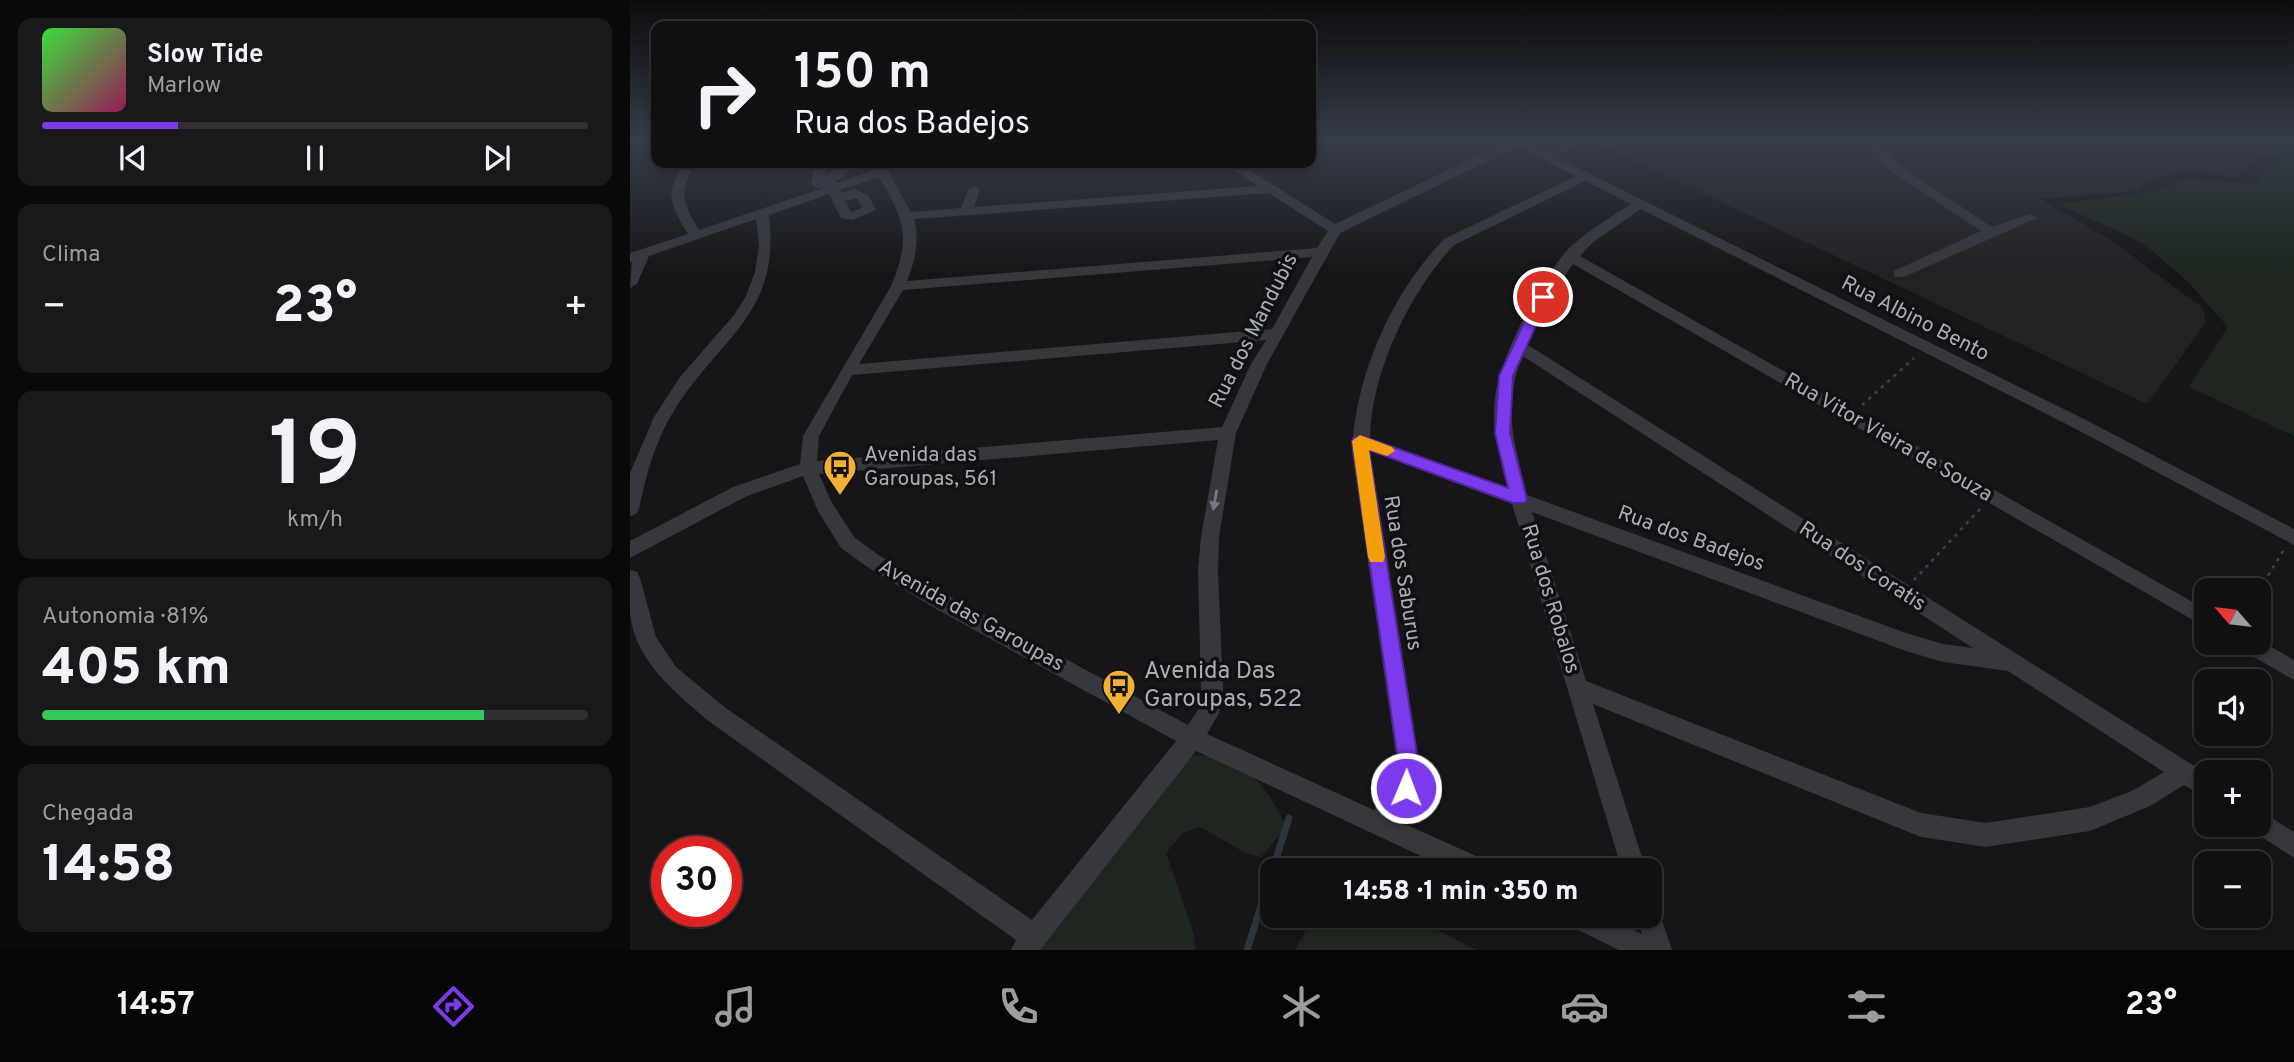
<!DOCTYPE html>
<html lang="pt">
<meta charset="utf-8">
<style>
body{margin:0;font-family:Overpass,sans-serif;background:#19191b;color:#f1f3f6;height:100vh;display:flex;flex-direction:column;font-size:26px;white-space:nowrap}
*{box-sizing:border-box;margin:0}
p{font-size:23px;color:#9c9d9f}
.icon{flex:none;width:38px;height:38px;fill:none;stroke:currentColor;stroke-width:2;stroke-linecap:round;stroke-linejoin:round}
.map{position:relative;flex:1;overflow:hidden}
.drawer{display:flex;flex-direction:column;gap:18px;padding:18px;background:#09090a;width:630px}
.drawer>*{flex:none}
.hud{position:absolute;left:21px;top:21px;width:665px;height:147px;border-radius:14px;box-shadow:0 4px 10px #0003,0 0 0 2px #303032;background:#101012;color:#f1f3f6;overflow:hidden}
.needle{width:46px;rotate:298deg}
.buttons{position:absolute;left:1564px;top:578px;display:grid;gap:14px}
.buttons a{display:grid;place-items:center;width:77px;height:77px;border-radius:14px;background:#101012;box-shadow:0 4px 10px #0003,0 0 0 2px #303032;font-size:35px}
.speed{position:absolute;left:21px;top:836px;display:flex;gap:14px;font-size:35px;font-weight:700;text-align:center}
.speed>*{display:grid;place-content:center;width:91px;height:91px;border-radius:50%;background:#101012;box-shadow:0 4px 10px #0003,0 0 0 2px #303032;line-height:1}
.speed .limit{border:10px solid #d22;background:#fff;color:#111}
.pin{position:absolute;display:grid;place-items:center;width:60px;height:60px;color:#fff;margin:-30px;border:4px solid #fff;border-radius:50%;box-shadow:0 2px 7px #0007}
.me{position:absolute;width:77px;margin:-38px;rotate:1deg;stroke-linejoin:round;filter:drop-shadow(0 0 5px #0008)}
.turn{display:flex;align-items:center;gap:24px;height:147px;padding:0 28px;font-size:32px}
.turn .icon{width:91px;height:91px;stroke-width:2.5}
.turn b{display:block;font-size:49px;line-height:60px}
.big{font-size:52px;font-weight:800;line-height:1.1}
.drawer .widget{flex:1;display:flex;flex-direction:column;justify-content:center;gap:10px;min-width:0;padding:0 24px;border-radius:14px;background:#19191b}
.drawer .dial{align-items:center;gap:0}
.dial b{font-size:91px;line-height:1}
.song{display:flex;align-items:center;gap:21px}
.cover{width:84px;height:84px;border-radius:10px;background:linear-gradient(135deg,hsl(120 70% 55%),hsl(330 70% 35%))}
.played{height:7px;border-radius:4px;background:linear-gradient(90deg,#7c3aed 25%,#303032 25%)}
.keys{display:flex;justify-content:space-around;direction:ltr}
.heat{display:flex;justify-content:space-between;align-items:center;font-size:38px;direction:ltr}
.charge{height:10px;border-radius:5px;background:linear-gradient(90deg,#34c759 81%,#303032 0)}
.trip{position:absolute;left:630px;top:858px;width:402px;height:70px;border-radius:14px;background:#101012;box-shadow:0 4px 10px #0003,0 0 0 2px #303032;font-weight:800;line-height:70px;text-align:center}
.tab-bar{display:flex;height:112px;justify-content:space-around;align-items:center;background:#060607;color:#9c9d9f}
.tab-bar .icon{width:49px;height:49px}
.tab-bar .active{color:#7c3aed}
.tab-bar b{font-size:32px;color:#f1f3f6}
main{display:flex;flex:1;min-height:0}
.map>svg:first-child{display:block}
</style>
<main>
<section class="drawer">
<div class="widget">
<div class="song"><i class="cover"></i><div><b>Slow Tide</b><p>Marlow</p></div></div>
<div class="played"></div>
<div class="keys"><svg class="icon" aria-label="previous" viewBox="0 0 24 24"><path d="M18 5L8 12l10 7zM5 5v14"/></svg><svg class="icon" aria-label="pause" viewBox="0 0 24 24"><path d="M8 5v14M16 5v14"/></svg><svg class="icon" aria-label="next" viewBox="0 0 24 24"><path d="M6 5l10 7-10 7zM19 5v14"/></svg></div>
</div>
<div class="widget"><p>Clima</p>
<div class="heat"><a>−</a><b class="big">23°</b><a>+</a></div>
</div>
<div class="widget dial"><b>19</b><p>km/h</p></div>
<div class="widget"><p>Autonomia · 81%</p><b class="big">405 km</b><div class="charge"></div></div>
<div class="widget"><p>Chegada</p><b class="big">14:58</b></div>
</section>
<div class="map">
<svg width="1664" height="950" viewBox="0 0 1664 950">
<rect width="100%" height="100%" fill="#161618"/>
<polygon fill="#222225" points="963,141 1642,141 1657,153 1628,154 1628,158 1605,178 1558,169 1522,179 1506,191 1410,199 1482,241 1573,308 1576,322 1517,404"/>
<g fill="#1e261f">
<polygon points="1664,158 1664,436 1559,387 1598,327 1557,281 1513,243 1429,204 1521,192 1555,179 1624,184 1646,161"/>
<path d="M567,755C612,756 641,788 656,828L631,857C606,852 593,837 569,827L553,833L536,853L564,935L565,950H402L549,761Z"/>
<polygon points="684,915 779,915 846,950 665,950"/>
</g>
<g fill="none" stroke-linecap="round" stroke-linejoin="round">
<polyline stroke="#2c353c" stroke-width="7" points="617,950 659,818"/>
<g stroke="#3d3f44" stroke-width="2.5" stroke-dasharray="3.5 5" stroke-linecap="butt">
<polyline points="1232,405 1284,358"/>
<polyline points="1284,580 1351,508"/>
<polyline points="1629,590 1655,548"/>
</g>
<g fill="#37383d" fill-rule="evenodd">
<polygon points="698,141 711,141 705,145"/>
<path d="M879,141H894L916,152L937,141H951L926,157L1458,421L1664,529V545L1446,429L1011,209L963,242L950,256L1577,610V628L943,264L920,297L898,345L1577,774V798L1554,785L1520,806L1460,831L1356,847L1291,837L963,704L1016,870H992L882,504L740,451L788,754L787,788L766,820L857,861L860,870H821L566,751L410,950H381L386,940L77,720C44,691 5,661 0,613C0,599 0,584 0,570L7,572L10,578L26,637L46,667L93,706L402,920L546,741L301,606L236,566L211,548L188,511L173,476L115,497L0,558V541L103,487L170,464L173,436L261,286C281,238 275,220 249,177L210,190L212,193L224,189L238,195L246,210L223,220L211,218L199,194L139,215C151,314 91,336 45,409C26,439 16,474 9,509L6,514L0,516V473L24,417L50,377L104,315L116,296L125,272L129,245L126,219L19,256L7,284L0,288L2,262H0V253L58,234C40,204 34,194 54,163H66C48,192 52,202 69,230L196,187L187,188L181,184L185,163H197L195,176L208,168L206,163H218L220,168L212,178L206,181L207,183L245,170L241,163H253L281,212L331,208L338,190L344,186L350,190L344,207L628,186L595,163H609L705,224ZM887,147L946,176L814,239C761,294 725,376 722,452L766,754L765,784L744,810L577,734L589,713L593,689L588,571L589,537L606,433L637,364L710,233ZM955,181L1001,204C980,218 947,237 933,255C906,289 865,364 864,409C863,436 871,462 878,488L740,438C741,373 780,291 824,245ZM639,193L698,231L687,248L277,281C285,261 290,240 284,219ZM227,198L232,208L221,212L215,201ZM682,257L642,329L229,364L273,290ZM636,340L621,364L592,427L187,461L189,436L222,375ZM893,356L1343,648L1313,644L1276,633L897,495C885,445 871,405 893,356ZM588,440L571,537L568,571L571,689L568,710L558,725L315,594L250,556L225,538L202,503L189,474ZM902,512L1276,651L1313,662L1378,671L1534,772L1504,790L1460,807L1356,823L1291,813L956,681Z"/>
<polygon points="1238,141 1250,141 1266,163 1362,227 1400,214 1407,218 1274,277 1264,277 1264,271 1351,231 1258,169"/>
<polygon points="1629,640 1664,660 1664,680 1608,648 1605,642 1629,642"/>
<polygon points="1629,810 1664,832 1664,858 1621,830 1618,824 1629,824"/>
<polygon points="1020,904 1027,906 1042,950 989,950 936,924 933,915 972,915 1012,934 1006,915 1020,915"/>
</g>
</g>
<defs><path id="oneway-solid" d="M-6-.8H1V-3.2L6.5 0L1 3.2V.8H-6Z" transform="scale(1.75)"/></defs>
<use fill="#757881" href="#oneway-solid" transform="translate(585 500) rotate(100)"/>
<linearGradient id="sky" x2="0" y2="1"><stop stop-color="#0c0c0d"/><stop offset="0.51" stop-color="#363c48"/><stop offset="1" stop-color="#363c48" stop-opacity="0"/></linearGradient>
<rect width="1664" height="274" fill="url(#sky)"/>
<polygon fill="#7c3aed" stroke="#51269a" stroke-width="2" points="913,293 919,297 883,376 880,433 897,499 895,503 883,503 739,450 787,754 786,788 783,795 776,798 769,795 766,788 767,754 722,441 724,437 735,437 878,488 865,433 869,376 906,297"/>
<polygon fill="#f59e0b" points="730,435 762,447 765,451 757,456 739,450 755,557 753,562 740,562 738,557 722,441"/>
<defs>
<symbol id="bus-pin" viewBox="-11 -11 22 30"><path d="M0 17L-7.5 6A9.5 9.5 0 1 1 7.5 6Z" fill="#f2b134" stroke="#111113"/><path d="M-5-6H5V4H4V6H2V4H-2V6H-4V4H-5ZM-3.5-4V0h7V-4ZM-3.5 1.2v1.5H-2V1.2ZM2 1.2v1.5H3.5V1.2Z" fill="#111"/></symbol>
</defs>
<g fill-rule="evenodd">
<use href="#bus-pin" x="191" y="448" width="38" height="52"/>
<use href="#bus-pin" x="470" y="667" width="38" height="52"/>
</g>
<g text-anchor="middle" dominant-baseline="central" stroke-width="7" stroke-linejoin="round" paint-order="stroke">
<g font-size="21" fill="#a8adb8" stroke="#111113">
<text transform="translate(1285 319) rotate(27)">Rua Albino Bento</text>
<text transform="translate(624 331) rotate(-63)">Rua dos Mandubis</text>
<text transform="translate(1258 438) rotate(30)">Rua Vitor Vieira de Souza</text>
<text transform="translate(1061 539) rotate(20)">Rua dos Badejos</text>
<text transform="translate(1232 567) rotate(33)">Rua dos Coratis</text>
<text transform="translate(772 573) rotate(81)">Rua dos Saburus</text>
<text transform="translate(920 599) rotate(73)">Rua dos Robalos</text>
<text transform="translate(341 616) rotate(29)">Avenida das Garoupas</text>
</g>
<g font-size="21" fill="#a8adb8" stroke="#111113" text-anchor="start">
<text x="234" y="455">Avenida das<tspan x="234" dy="24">Garoupas, 561</tspan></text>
</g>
<g font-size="24" fill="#a8adb8" stroke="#111113" text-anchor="start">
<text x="514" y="672">Avenida Das<tspan x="514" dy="28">Garoupas, 522</tspan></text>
</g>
</g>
</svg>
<div class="buttons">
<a><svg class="needle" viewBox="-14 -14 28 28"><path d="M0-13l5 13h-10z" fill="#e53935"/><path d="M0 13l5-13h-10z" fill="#9c9d9f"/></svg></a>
<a><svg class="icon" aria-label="sound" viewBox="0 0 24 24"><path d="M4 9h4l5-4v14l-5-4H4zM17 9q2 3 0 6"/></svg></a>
<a>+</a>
<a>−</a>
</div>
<div class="speed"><div class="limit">30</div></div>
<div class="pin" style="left:913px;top:297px;background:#d93025"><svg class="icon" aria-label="arrive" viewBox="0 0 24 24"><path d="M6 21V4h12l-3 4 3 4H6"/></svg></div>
<svg class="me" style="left:776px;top:788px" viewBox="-20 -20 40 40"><circle r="17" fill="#7c3aed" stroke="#fff" stroke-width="3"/><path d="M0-11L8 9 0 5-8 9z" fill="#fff"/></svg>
<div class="trip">14:58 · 1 min · 350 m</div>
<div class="hud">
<div class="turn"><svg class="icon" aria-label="right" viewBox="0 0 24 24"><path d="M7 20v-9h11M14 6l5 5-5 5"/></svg><div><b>150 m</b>Rua dos Badejos</div></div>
</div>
</div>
</main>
<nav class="tab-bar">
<b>14:57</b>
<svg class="icon active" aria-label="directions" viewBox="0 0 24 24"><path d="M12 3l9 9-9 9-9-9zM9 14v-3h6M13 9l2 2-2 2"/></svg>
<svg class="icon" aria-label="music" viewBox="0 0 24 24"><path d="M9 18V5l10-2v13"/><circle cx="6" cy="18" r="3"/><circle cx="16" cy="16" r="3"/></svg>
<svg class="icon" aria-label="phone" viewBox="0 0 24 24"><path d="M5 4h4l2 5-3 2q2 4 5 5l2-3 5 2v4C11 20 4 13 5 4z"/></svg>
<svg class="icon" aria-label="climate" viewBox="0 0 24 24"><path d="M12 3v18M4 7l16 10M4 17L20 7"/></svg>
<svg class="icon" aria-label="car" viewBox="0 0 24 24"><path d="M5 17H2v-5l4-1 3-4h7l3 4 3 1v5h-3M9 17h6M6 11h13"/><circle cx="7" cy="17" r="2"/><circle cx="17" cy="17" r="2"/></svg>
<svg class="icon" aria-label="filters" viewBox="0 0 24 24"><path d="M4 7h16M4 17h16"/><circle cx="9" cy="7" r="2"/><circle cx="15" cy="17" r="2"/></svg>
<b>23°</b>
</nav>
